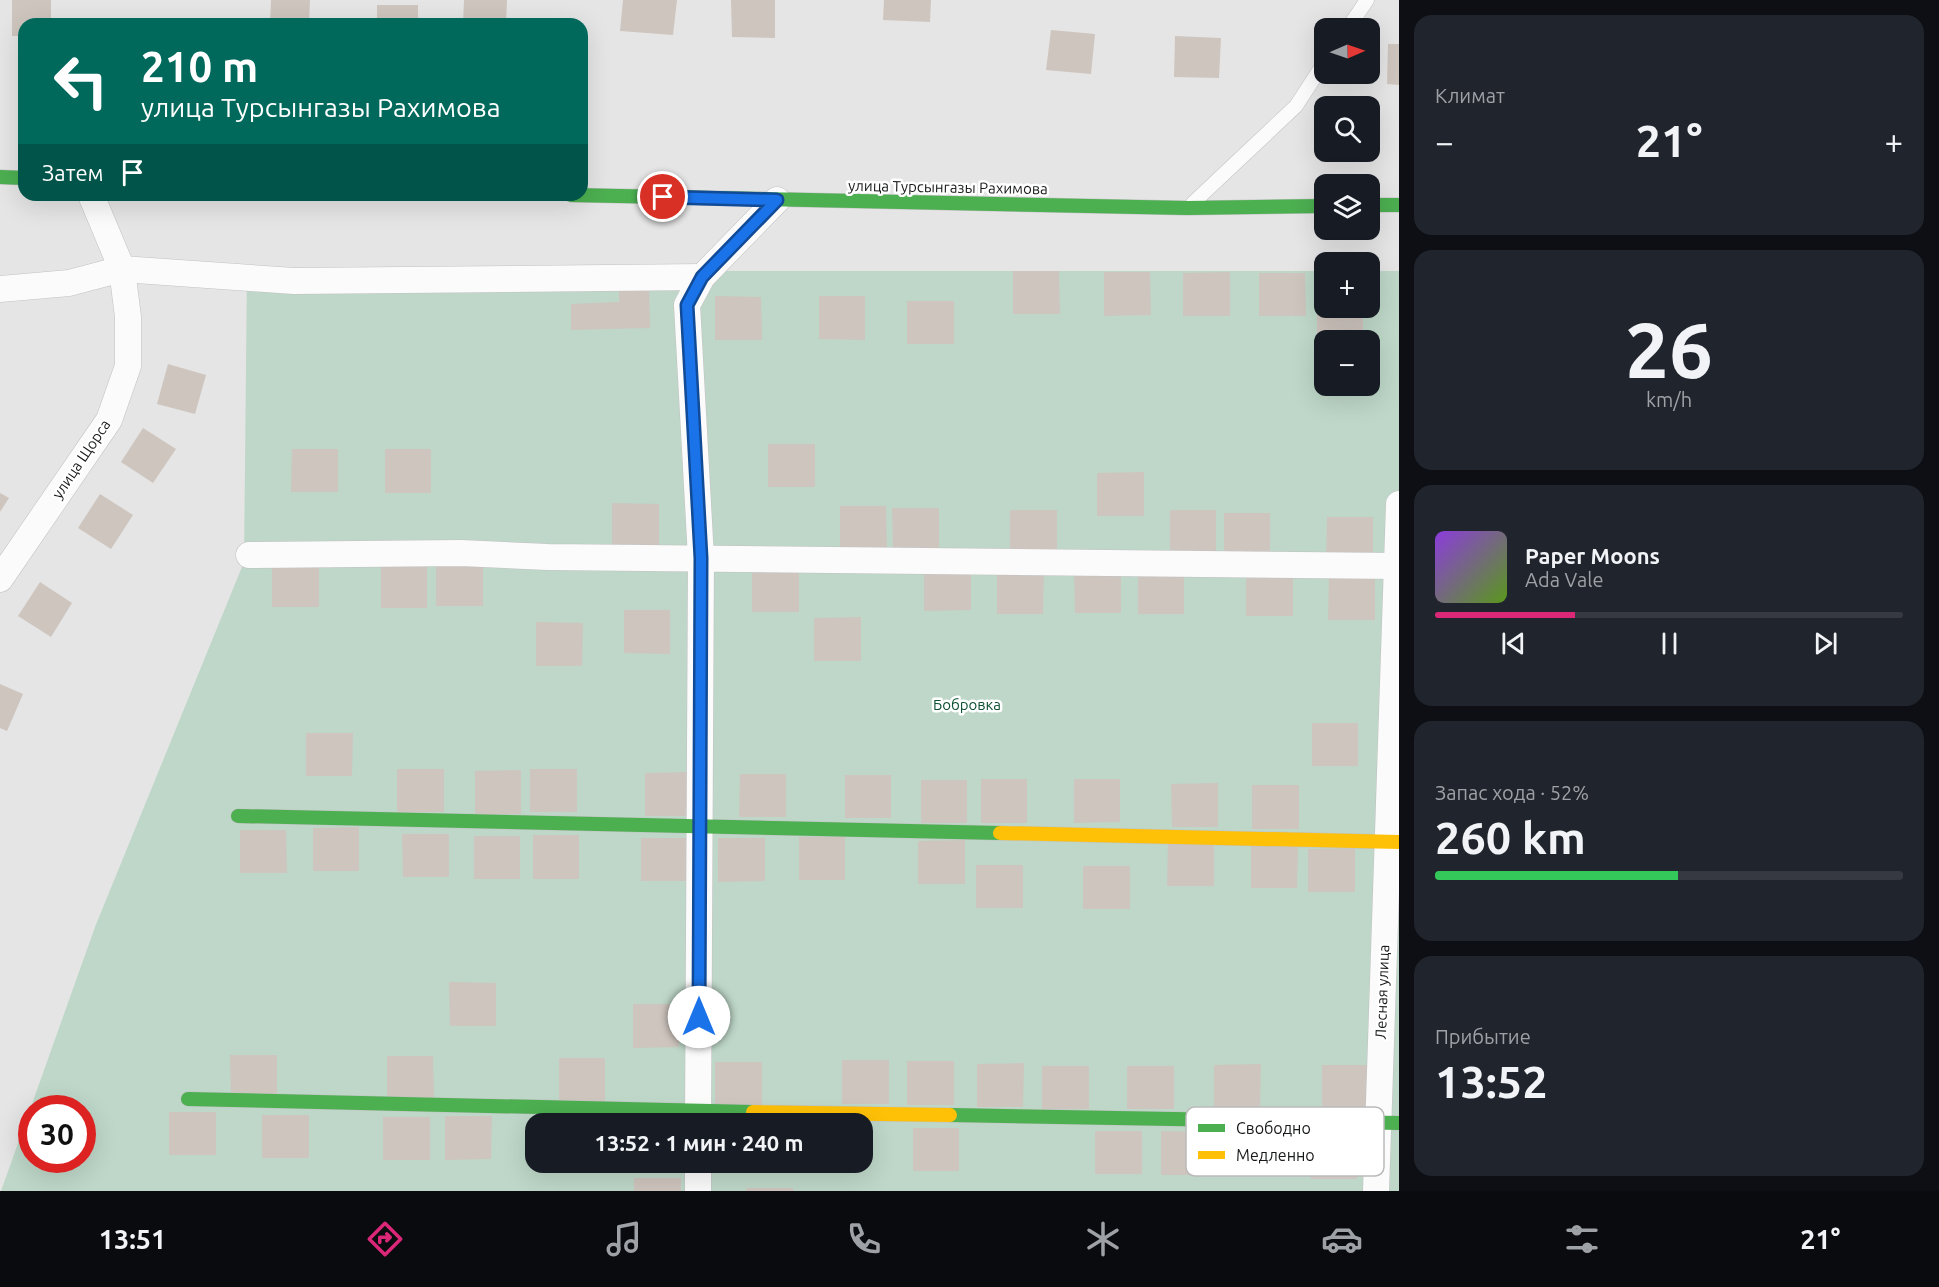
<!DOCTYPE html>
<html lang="ru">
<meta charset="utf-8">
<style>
body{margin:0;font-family:Ubuntu,sans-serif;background:#20242c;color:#f1f3f6;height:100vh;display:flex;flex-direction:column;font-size:22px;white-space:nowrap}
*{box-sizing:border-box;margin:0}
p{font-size:20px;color:#9ea1a6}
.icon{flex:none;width:33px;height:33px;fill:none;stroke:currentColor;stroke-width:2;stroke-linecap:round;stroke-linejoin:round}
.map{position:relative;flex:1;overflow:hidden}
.side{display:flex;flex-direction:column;gap:15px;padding:15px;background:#0d0f14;width:540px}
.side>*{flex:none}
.guide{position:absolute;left:18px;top:18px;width:570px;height:183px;border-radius:18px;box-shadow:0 6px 24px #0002;background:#00695c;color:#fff;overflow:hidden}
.needle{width:39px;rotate:88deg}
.controls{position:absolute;left:1314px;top:18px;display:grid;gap:12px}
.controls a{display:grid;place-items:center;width:66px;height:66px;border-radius:12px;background:#171b24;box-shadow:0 6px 24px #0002;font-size:30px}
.speed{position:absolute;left:18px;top:1095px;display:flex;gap:12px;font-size:30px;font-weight:700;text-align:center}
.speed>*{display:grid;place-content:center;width:78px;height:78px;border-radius:50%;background:#171b24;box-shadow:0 6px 24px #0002;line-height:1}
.speed .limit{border:9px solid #d22;background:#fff;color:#111}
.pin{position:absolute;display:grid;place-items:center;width:51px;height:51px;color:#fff;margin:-26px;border:3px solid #fff;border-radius:50%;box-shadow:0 2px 6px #0007}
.me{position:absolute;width:66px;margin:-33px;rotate:0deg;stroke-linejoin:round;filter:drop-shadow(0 0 4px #0008)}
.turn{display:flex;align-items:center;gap:21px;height:126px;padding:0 24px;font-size:27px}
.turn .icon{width:78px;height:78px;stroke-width:2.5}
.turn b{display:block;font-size:42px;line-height:51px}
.then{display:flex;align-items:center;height:57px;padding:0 24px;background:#0003;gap:12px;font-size:22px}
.big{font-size:45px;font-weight:700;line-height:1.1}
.side .widget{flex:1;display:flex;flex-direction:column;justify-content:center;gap:9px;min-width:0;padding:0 21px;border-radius:18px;background:#20242c}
.side .dial{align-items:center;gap:0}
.dial b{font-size:78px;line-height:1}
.song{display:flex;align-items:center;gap:18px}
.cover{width:72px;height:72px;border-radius:9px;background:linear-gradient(135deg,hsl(270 70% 55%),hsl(90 70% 35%))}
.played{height:6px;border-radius:3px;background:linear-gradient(90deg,#db2777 30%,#363941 30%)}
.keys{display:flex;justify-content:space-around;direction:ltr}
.heat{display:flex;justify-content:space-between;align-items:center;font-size:33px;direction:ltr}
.charge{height:9px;border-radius:4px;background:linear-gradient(90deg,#34c759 52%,#363941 0)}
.trip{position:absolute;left:525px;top:1113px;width:348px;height:60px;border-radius:18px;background:#171b24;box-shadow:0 6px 24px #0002;font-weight:700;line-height:60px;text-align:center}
.tab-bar{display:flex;height:96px;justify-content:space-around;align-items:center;background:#090b0e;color:#9ea1a6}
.tab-bar .icon{width:42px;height:42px}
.tab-bar .active{color:#db2777}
.tab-bar b{font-size:27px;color:#f1f3f6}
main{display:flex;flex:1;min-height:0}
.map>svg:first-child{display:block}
</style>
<main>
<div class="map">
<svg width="1399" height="1191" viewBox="0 0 1399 1191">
<rect width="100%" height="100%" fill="#e5e5e6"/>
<path fill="#bed7c8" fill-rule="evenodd" d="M247,271H1324V308H1370V271H1399V1191H1L95,927L244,562ZM1324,340H1370V386H1324ZM32,1108H82V1160H32ZM536,1124H862V1162H536Z"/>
<g fill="#cec5be">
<polygon points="12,0 51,0 51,24 24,24 24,36 12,36"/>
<polygon points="271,0 310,0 309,24 270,24"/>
<polygon points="464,0 507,0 506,24 463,24"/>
<polygon points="623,0 677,0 673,35 620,31"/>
<polygon points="731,0 775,0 775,38 732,37"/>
<polygon points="884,0 931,0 930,22 883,20"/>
<rect x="377" y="5" width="41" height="19"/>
<polygon points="1051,30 1095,34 1091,74 1046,70"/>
<polygon points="1175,36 1221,38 1219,78 1174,77"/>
<polygon points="1388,44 1399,44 1399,85 1387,84"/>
<polygon points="1013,271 1059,271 1060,314 1013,314"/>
<polygon points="1104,272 1150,272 1151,315 1104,316"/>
<polygon points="1230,272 1230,316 1183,316 1183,273"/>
<polygon points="1259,273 1305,273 1306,316 1259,316"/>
<polygon points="619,280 649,280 650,328 571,330 571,304 619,302"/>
<polygon points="1317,291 1324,291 1324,308 1363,308 1363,335 1317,334"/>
<polygon points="715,296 761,297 762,340 715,340"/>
<polygon points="819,296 865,296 865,340 819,339"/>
<rect x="907" y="301" width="47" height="43"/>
<polygon points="168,364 206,375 195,414 157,404"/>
<polygon points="143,428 176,449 153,483 121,462"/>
<rect x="768" y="444" width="47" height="43"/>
<polygon points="292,449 338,449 338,492 291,492"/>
<rect x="385" y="449" width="46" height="44"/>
<polygon points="1144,472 1144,516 1097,516 1097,473"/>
<polygon points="0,493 9,498 0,512"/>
<polygon points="100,494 133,515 111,549 78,528"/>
<polygon points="612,503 659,504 659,547 612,547"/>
<polygon points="840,506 886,506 887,550 840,550"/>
<polygon points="892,508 939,508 939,551 893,551"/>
<rect x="1010" y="510" width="47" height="43"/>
<rect x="1170" y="510" width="46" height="44"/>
<polygon points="1224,513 1270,513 1270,557 1224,556"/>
<polygon points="1327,517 1373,517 1373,561 1326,561"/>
<rect x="436" y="562" width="47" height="44"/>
<rect x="272" y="563" width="47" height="44"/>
<rect x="381" y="564" width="46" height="44"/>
<polygon points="924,567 971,567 971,610 924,611"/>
<polygon points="799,568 799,612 752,612 752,569"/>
<polygon points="1074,569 1121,570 1121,613 1075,613"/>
<polygon points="1138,570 1184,571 1184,614 1138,614"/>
<polygon points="997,571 1044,571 1043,614 997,614"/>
<rect x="1246" y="573" width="47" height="43"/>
<polygon points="1329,576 1375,576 1375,620 1328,620"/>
<polygon points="40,582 72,603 51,637 18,616"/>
<polygon points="624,610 670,610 670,654 624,653"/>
<polygon points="861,617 861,661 814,661 814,618"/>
<polygon points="536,622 583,623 582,666 536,666"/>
<polygon points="0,684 23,694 7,731 0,728"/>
<rect x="1312" y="723" width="46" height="43"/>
<polygon points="306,733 353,733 352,776 306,776"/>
<rect x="397" y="769" width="47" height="43"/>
<rect x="530" y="769" width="47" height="43"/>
<polygon points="521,770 521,814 475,814 475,771"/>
<polygon points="692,772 691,816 645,816 645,773"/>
<polygon points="740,774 786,774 786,817 739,817"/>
<rect x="845" y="775" width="46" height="43"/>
<rect x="981" y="779" width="46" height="44"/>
<polygon points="1074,779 1120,779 1120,822 1074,823"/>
<rect x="921" y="780" width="46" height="43"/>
<polygon points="1218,783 1218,827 1172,827 1171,784"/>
<rect x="1252" y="785" width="47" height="44"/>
<polygon points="359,827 359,871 313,871 313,828"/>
<polygon points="240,830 286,830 287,873 240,873"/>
<polygon points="402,834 449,834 449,877 403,877"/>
<rect x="533" y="835" width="46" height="44"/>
<rect x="474" y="836" width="46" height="43"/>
<rect x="799" y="837" width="46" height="43"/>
<polygon points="641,838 687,838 688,881 641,881"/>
<polygon points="718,838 765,838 765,881 718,882"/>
<polygon points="965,840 965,884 918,884 918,841"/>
<polygon points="1168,843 1214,843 1214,886 1167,886"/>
<polygon points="1251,844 1298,844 1297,888 1251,888"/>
<polygon points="1355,848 1355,892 1308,892 1308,849"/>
<rect x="976" y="865" width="47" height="43"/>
<rect x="1083" y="866" width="47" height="43"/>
<polygon points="449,982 496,983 496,1026 450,1026"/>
<polygon points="633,1004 679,1004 679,1047 633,1048"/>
<polygon points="230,1055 277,1055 277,1099 231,1099"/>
<polygon points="387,1056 433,1056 434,1100 387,1099"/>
<rect x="559" y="1058" width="46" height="43"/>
<rect x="842" y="1060" width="47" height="44"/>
<rect x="907" y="1061" width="47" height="44"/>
<rect x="715" y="1062" width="47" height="43"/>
<polygon points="1024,1063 1023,1107 977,1107 977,1064"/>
<polygon points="1261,1064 1260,1108 1214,1108 1214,1065"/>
<rect x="1322" y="1065" width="47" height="44"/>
<rect x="1042" y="1066" width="47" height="43"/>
<rect x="1127" y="1066" width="47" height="43"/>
<rect x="169" y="1112" width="47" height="43"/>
<rect x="262" y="1115" width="47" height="43"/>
<polygon points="445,1116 492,1116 491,1159 445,1160"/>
<rect x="383" y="1117" width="47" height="43"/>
<rect x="913" y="1128" width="46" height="43"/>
<rect x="1095" y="1131" width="47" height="43"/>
<polygon points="1161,1131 1207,1132 1207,1175 1161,1175"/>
<rect x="1311" y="1136" width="46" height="43"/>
<rect x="634" y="1178" width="47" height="13"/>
<rect x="746" y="1188" width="47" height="3"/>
</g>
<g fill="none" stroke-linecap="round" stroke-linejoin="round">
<defs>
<g id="lane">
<polyline points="1348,28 1367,0"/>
<polyline points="1193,203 1296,106 1324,63"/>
</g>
<g id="street">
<polyline points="0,289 69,283 122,269 294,281 702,277"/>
<polyline points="249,555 461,553 548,557 1399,566"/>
<polyline points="0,579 109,420 128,366 128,317 122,269 91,195"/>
<polyline points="698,1124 701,558 687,305 702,277 777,200"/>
<polyline points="698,1191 698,1162"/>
<polyline points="1376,1191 1399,504"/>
</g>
<g id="fast">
<polyline points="0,177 24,178"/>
<polyline points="571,195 1187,208 1324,206"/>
<polyline points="1370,205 1399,205"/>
<polyline points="238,816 1000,833"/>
<polyline points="188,1099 753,1112"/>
<polyline points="950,1115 1399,1123"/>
</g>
<g id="slow">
<polyline points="1000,833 1399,842"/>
<polyline points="753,1112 950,1115"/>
</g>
</defs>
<use href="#lane" stroke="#c2c2c3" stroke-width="15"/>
<use href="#street" stroke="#c2c2c3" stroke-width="27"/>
<use href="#fast" stroke="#c2c2c3" stroke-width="15"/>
<use href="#slow" stroke="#c2c2c3" stroke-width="15"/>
<use href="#lane" stroke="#fbfbfb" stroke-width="14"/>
<use href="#street" stroke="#fbfbfb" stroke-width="26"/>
<use href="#fast" stroke="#4caf50" stroke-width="14"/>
<use href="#slow" stroke="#ffc107" stroke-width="14"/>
</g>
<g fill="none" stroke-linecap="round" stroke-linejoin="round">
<defs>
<polyline id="route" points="663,197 777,200 702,277 687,305 701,558 699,1017"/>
</defs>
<use href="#route" stroke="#114b97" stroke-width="15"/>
<use href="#route" stroke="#1a73e8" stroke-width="10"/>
</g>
<g text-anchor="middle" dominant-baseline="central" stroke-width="5" stroke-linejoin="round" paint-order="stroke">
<g font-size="15" fill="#181919" stroke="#fff">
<text transform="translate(948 187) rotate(1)">улица Турсынгазы Рахимова</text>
<text transform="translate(81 459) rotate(-56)">улица Щорса</text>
<text transform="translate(1382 992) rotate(-88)">Лесная улица</text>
</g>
<g font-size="15" fill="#0c5031" stroke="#fff">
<text x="967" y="704">Бобровка</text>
</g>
</g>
<rect x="1186" y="1107" width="198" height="69" rx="9" fill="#fff" stroke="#bababa" stroke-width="1.5"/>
<rect x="1198" y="1124" width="27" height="8" fill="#4caf50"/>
<rect x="1198" y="1151" width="27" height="8" fill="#ffc107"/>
<g font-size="16" fill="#181919">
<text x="1236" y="1134">Свободно</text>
<text x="1236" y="1161">Медленно</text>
</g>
</svg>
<div class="controls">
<a><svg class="needle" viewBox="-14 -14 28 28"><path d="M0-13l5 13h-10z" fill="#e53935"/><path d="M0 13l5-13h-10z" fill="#9ea1a6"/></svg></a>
<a><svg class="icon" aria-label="search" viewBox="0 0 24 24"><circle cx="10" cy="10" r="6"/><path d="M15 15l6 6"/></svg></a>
<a><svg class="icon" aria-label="layers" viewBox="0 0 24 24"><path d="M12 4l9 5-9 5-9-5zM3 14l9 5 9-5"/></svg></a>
<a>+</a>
<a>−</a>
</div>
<div class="speed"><div class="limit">30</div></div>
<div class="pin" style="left:663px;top:197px;background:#d93025"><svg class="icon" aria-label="arrive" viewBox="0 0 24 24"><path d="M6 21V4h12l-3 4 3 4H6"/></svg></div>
<svg class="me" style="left:699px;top:1017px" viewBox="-20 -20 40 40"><circle r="19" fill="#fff"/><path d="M0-13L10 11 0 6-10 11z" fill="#1a73e8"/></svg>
<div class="trip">13:52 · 1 мин · 240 m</div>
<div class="guide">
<div class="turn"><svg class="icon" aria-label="left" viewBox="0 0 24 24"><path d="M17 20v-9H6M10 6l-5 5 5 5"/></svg><div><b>210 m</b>улица Турсынгазы Рахимова</div></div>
<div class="then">Затем<svg class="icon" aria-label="arrive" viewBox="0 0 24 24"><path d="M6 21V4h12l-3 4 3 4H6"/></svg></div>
</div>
</div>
<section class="side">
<div class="widget"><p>Климат</p>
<div class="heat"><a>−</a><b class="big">21°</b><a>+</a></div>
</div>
<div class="widget dial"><b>26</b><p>km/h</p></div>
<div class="widget">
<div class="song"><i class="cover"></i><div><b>Paper Moons</b><p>Ada Vale</p></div></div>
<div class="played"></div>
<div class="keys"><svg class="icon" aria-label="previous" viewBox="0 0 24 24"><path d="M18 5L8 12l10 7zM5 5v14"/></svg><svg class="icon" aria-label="pause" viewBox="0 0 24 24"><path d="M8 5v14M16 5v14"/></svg><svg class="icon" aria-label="next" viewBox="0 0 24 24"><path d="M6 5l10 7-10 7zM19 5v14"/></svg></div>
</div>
<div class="widget"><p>Запас хода · 52%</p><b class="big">260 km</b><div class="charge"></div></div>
<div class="widget"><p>Прибытие</p><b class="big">13:52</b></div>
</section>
</main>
<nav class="tab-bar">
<b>13:51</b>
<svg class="icon active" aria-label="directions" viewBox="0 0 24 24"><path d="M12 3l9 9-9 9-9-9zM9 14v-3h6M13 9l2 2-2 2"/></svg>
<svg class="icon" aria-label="music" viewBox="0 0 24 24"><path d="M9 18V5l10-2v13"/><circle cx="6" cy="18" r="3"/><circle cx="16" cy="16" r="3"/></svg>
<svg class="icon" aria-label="phone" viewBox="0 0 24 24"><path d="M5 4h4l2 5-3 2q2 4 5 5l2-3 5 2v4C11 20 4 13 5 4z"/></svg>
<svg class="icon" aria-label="climate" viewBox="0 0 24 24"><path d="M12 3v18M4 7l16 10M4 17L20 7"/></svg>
<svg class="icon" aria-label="car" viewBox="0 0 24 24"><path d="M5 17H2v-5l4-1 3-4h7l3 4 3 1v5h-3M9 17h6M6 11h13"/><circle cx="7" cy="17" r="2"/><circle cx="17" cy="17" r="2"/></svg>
<svg class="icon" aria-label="filters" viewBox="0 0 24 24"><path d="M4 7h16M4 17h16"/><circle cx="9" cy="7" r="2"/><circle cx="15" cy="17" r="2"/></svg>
<b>21°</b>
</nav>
